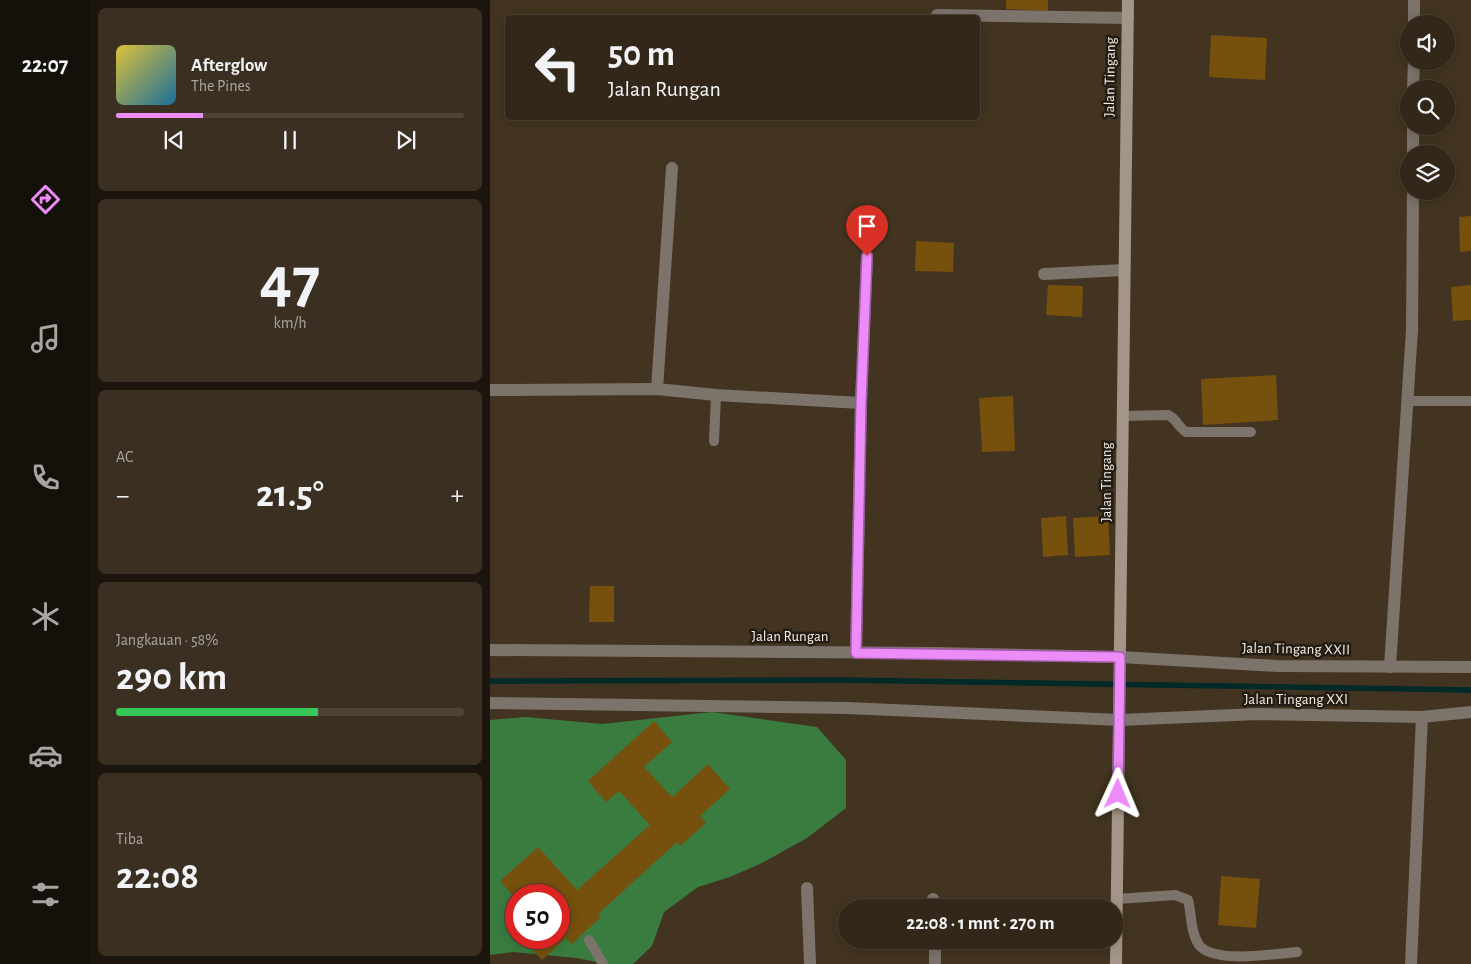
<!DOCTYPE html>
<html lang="id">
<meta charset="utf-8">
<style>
body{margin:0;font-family:"Alegreya Sans",sans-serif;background:#3a2f21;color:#f1f3f6;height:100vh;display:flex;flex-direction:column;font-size:19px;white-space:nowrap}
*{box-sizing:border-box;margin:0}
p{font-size:16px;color:#a8a5a2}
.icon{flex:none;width:28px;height:28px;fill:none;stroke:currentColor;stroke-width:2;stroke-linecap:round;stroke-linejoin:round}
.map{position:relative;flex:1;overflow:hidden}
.panel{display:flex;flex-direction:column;gap:8px;padding:8px;background:#1c150d;width:400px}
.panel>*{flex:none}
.banner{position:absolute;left:15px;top:15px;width:475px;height:105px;border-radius:5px;box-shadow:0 2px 12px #0003,0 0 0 1px #4d4437;background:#322718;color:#f1f3f6;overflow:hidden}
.buttons{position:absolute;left:910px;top:15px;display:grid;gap:10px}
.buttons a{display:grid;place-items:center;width:55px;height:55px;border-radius:50%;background:#322718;box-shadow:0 2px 12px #0003,0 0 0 1px #4d4437;font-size:25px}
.speed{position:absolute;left:15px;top:884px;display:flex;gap:10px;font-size:25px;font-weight:700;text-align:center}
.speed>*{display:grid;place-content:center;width:65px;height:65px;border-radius:50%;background:#322718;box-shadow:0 2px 12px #0003,0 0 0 1px #4d4437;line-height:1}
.speed .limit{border:8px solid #d22;background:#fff;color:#111}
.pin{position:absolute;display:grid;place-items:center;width:42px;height:42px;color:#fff;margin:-51px -21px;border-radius:50% 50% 50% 0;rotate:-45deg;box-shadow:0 0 5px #0007}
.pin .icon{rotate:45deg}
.me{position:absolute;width:55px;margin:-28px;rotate:1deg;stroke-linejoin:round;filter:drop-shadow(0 0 4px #0008)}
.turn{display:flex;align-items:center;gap:18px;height:105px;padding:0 20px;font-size:22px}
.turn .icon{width:65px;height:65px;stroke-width:2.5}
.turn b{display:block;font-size:35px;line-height:42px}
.big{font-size:38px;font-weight:700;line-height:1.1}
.panel .card{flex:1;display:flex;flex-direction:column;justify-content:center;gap:8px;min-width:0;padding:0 18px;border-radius:8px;background:#3a2f21}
.panel .dial{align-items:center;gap:0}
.dial b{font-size:65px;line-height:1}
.song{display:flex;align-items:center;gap:15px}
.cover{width:60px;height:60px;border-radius:8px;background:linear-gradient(135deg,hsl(50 70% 55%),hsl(200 70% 35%))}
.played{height:5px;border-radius:2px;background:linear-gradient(90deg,#ed8cf9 25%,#4d4437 25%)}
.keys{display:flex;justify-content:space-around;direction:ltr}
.heat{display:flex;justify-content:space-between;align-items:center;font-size:28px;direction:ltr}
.charge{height:8px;border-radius:4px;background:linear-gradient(90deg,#34c759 58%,#4d4437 0)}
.trip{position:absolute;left:348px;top:899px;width:285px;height:50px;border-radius:25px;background:#322718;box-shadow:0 2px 12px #0003,0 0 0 1px #4d4437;font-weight:700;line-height:50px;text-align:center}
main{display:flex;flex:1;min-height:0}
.dock{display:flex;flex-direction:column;width:90px;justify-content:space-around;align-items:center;background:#14100a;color:#a8a5a2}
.dock .icon{width:35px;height:35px}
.dock .selected{color:#ed8cf9}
.dock b{font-size:22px;color:#f1f3f6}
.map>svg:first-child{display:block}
</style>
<main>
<nav class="dock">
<b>22:07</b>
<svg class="icon selected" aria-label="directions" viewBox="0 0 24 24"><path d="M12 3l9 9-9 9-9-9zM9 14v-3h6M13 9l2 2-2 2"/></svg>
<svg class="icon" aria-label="music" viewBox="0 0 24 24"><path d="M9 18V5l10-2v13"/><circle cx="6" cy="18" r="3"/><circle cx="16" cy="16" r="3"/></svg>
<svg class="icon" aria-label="phone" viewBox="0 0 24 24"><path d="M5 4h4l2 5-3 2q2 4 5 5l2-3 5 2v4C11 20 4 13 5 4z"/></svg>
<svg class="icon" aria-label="climate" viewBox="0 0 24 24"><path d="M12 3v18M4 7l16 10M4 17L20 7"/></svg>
<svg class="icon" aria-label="car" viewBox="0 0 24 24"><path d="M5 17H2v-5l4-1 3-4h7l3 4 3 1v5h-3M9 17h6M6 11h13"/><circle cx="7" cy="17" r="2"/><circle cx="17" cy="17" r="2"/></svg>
<svg class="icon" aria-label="filters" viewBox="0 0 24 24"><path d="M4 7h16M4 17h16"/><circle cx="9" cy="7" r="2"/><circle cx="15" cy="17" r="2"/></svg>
</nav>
<section class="panel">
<div class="card">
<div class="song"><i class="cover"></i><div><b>Afterglow</b><p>The Pines</p></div></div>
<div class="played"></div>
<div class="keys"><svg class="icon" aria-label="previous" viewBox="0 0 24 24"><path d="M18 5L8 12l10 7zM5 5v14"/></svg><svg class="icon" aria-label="pause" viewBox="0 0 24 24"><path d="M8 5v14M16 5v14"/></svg><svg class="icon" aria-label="next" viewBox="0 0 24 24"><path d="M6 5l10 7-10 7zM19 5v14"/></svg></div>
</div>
<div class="card dial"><b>47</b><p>km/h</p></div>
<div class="card"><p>AC</p>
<div class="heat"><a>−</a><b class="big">21.5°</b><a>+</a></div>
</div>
<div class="card"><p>Jangkauan · 58%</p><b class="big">290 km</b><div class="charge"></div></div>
<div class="card"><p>Tiba</p><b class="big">22:08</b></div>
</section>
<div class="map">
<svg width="981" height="964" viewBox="0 0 981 964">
<rect width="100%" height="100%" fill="#423420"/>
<path fill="#3a7c40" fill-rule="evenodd" d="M222,712L327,727L356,760V808L317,838L270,864L240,877L208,887L174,912L162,946L143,964H117L86,958L23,952L0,955V720L35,717L112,724ZM26,895H69V938H26Z"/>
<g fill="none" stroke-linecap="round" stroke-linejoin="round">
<polyline stroke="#002929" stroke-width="5.5" points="0,681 349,680 981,690"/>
</g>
<g fill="#76500d">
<polygon points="516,0 558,0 558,11 516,9"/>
<polygon points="721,35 777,38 775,80 719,77"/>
<polygon points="981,216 981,251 970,252 969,217"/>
<polygon points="426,241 464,243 463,272 425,271"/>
<polygon points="558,285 593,286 592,317 556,315"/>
<polygon points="981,285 981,320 963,321 961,287"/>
<polygon points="786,375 788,420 713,425 711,379"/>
<polygon points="523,396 525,451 492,452 489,398"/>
<polygon points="576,516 578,555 553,557 551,518"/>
<polygon points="618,516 620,555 585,557 583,518"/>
<polygon points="100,586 124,586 124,622 99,622"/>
<polygon points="164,721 182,742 154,767 182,797 218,764 240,789 210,816 216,823 190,846 187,842 108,914 111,917 82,944 76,938 52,960 32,938 69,938 69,895 57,895 45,882 31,895 26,895 26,899 10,881 48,847 87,890 160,825 129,791 116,802 98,781"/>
<polygon points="731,876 770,879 766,928 728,925"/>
</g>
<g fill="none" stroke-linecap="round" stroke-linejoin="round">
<g stroke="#7c736b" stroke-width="10">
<polyline points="918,401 981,401"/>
<path d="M632,416L678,415C686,418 688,427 696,432H761"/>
<polyline points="224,441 226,395"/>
<path d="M627,899L685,895L698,900C702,916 700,931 709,945C724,964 784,954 807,952"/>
<polyline points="99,940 113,964"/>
</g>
<g stroke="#7c736b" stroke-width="12">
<polyline points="447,15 638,18"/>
<polyline points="924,24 924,0"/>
<polyline points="923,89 924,61"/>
<polyline points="923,154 923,126"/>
<polyline points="554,274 634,270"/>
<polyline points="167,389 182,168"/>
<polyline points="0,390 167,389 226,395 371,403"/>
<polyline points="0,650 445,653 630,657 788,666 981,667"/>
<polyline points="366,653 371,403 377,256"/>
<polyline points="900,667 922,330 923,191"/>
<polyline points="0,703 357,708 630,720 767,714 932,717 981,712"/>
<polyline points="317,888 320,964"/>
<polyline points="443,899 444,908"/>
<polyline points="445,940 445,964"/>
<polyline points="921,964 932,717"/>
</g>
<polyline stroke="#a39587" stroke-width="12" points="626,964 638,0"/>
</g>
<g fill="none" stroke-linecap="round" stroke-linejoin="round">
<defs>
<polyline id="route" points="377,256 371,403 366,653 630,657 628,794"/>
</defs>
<use href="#route" stroke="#9a5ba2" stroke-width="12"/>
<use href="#route" stroke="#ed8cf9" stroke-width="9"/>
</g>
<g text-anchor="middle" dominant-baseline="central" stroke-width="5" stroke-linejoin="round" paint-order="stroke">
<g font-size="15" fill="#f6ede1" stroke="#231c14">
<text transform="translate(620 77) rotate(-89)">Jalan Tingang</text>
<text transform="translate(616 482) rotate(-90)">Jalan Tingang</text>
<text x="300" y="636">Jalan Rungan</text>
<text transform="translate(806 649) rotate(1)">Jalan Tingang XXII</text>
<text x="806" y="699">Jalan Tingang XXI</text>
</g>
</g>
</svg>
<div class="buttons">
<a><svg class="icon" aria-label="sound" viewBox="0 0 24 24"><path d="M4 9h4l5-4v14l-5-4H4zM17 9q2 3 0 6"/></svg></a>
<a><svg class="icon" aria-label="search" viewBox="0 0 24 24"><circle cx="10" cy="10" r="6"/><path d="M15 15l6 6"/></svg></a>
<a><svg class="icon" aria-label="layers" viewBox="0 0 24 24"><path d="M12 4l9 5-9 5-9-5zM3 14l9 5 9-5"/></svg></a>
</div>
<div class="speed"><div class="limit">50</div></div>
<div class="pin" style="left:377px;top:256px;background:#d93025"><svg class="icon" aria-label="arrive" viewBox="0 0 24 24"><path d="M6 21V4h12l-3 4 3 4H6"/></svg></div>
<svg class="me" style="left:628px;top:794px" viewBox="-20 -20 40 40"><path d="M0-17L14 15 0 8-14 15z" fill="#ed8cf9" stroke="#fff" stroke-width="4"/></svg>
<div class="trip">22:08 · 1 mnt · 270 m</div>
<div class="banner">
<div class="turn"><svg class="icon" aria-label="left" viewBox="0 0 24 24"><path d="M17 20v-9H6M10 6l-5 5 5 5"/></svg><div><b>50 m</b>Jalan Rungan</div></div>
</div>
</div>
</main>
